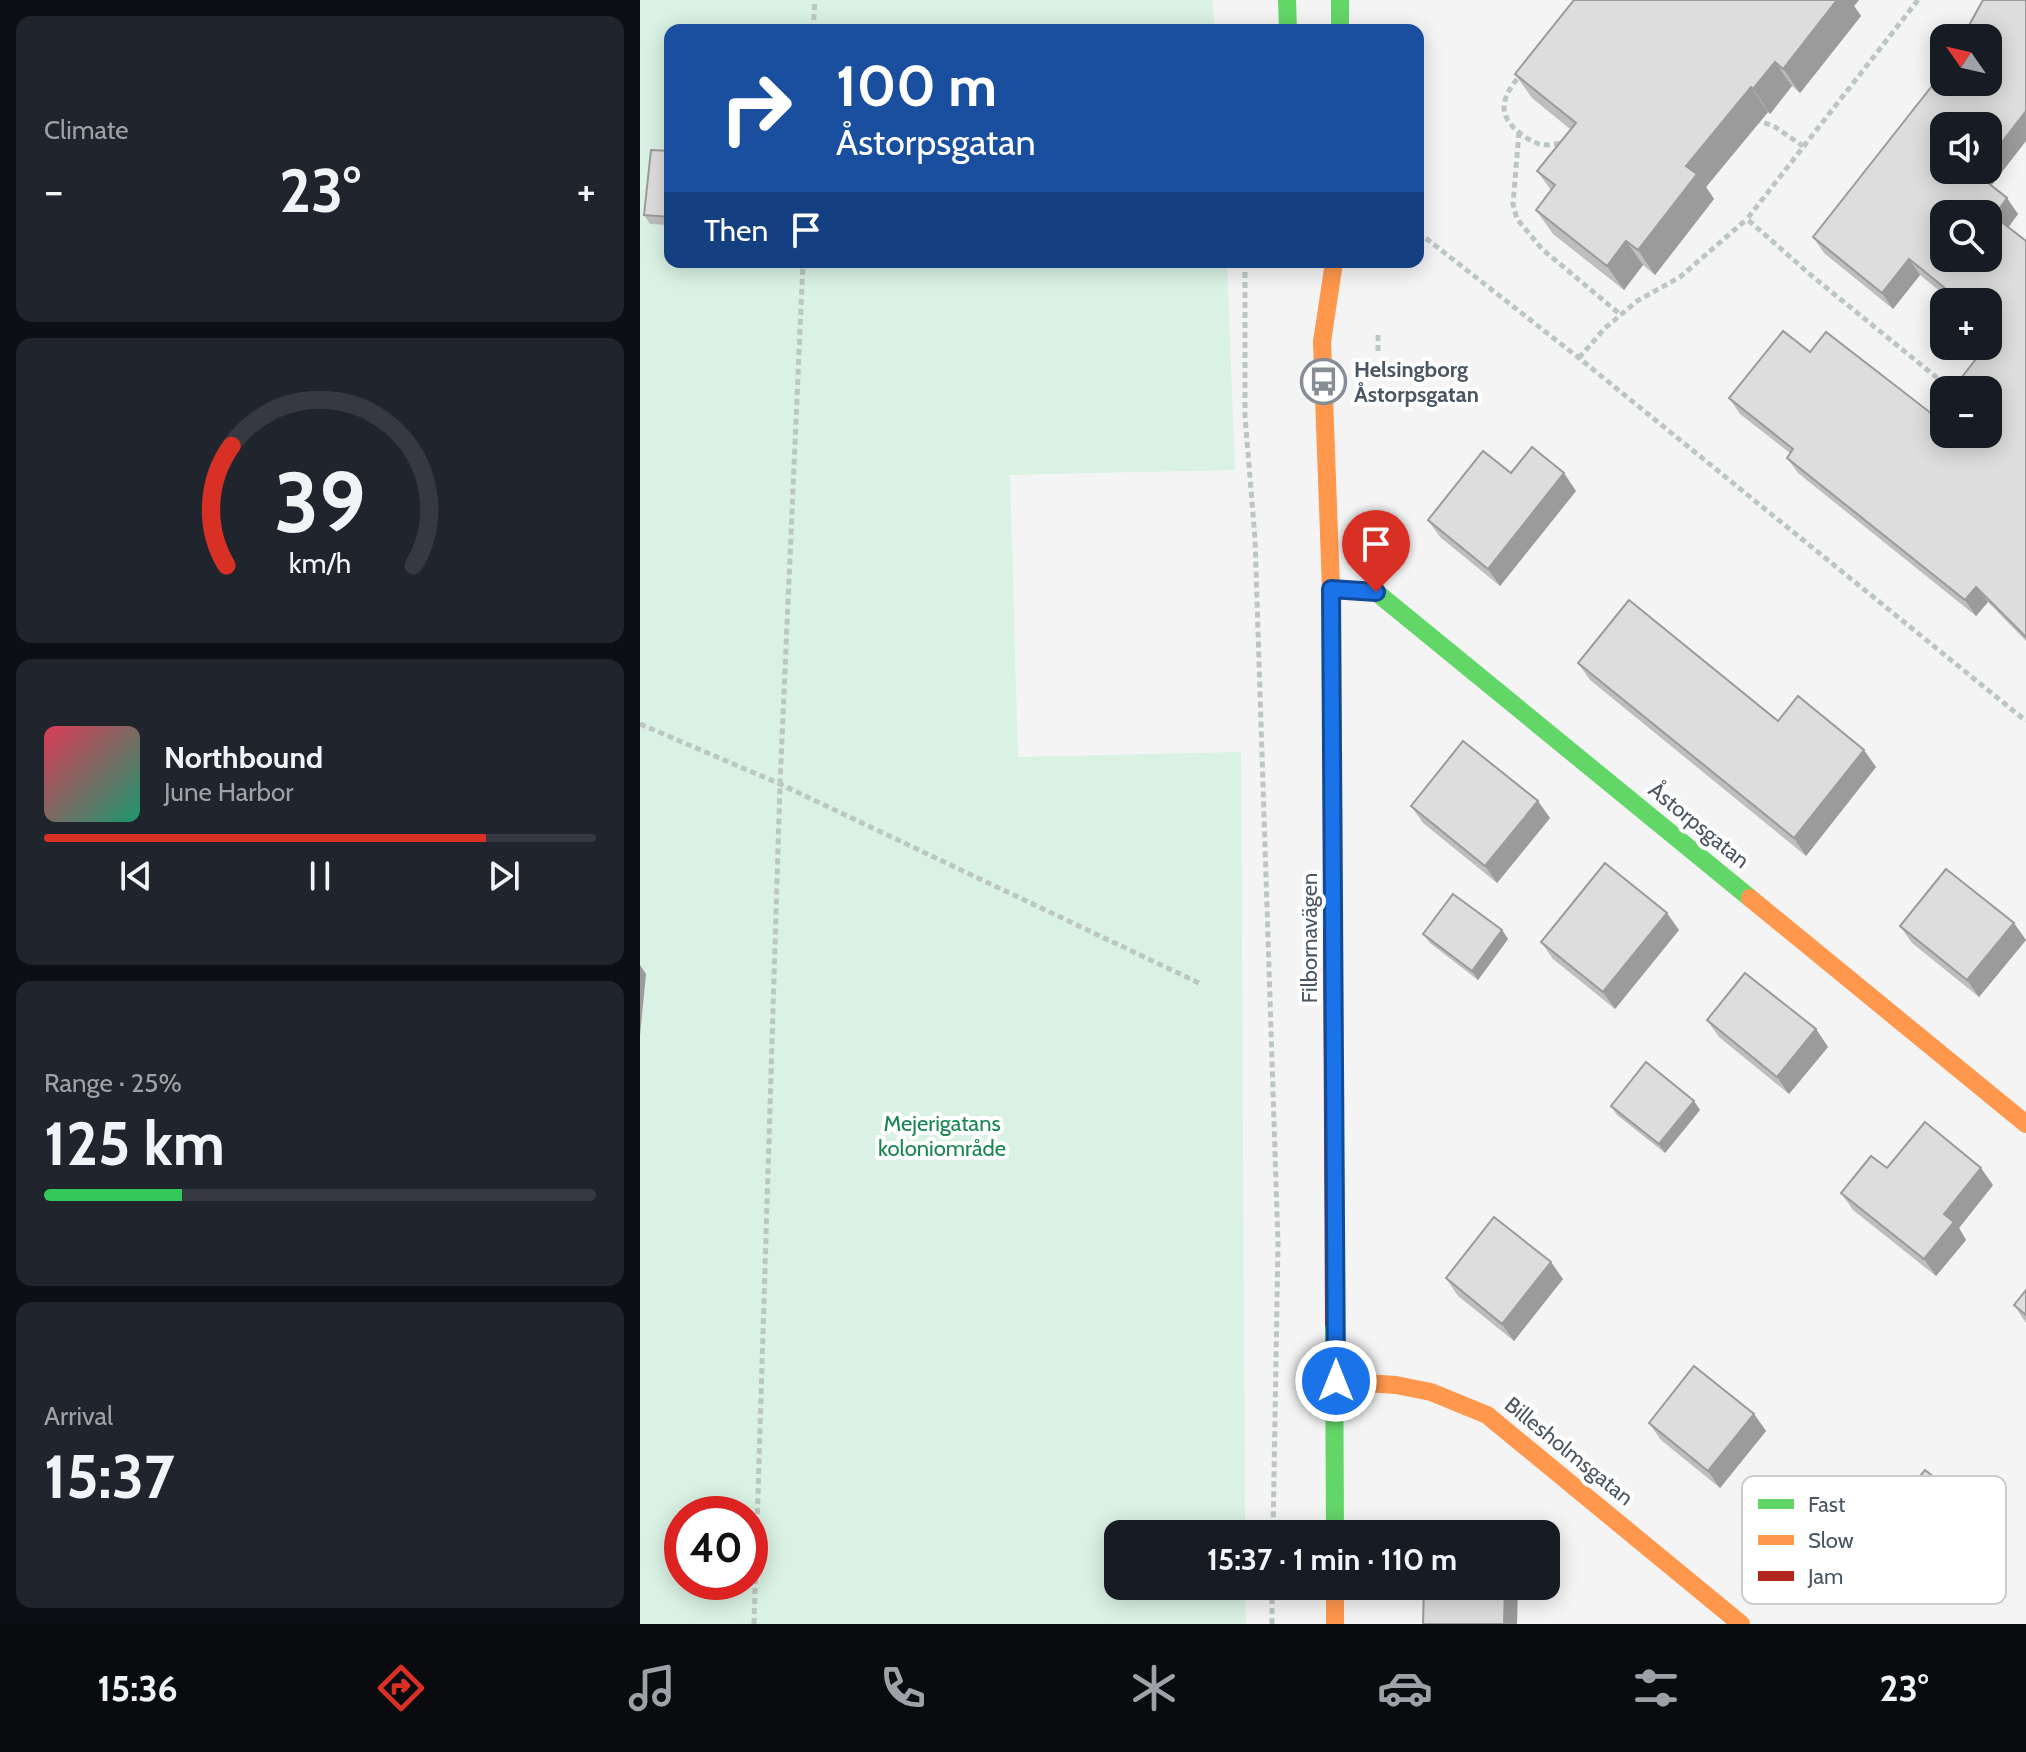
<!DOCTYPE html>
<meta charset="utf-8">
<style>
body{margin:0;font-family:Cabin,sans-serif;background:#20242c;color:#f1f3f6;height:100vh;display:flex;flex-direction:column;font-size:30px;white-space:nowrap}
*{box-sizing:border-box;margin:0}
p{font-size:26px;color:#9ea1a6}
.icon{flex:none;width:44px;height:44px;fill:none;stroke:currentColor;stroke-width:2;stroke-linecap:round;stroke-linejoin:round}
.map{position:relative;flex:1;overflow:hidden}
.panel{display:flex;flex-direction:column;gap:16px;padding:16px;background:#0d0f14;width:640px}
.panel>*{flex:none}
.banner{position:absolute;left:24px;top:24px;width:760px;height:244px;border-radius:16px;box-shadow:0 4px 20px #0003;background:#1a4fa0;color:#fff;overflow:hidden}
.needle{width:52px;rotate:304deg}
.controls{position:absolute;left:1290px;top:24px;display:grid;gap:16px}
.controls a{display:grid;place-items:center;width:72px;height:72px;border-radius:16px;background:#171b24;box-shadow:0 4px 20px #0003;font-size:40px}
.speed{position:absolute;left:24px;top:1496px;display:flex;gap:16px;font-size:40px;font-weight:700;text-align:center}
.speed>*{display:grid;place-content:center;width:104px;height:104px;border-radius:50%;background:#171b24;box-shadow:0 4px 20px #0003;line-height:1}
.speed .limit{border:12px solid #d22;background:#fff;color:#111}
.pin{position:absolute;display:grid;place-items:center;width:68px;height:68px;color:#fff;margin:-82px -34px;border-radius:50% 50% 50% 0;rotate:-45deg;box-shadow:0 0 8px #0007}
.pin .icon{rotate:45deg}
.me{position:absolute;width:88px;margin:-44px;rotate:0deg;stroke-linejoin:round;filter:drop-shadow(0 0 6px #0008)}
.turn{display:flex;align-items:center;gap:28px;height:168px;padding:0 40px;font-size:36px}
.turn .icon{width:104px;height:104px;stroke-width:2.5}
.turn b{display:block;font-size:56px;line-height:68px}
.then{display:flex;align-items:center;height:76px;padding:0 40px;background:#0003;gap:16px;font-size:30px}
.big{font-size:60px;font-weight:700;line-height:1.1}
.panel .widget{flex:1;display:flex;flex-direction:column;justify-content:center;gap:12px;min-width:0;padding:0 28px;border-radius:16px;background:#20242c}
.panel .dial{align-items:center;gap:0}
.dial svg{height:208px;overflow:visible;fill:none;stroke:#363941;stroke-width:7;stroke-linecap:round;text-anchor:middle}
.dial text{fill:#f1f3f6;stroke:none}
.song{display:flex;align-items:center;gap:24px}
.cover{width:96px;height:96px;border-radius:12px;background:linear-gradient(135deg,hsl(350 70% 55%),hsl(160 70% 35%))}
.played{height:8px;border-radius:4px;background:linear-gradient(90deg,#d93025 80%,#363941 80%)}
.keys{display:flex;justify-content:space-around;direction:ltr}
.heat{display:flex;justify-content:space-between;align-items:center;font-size:44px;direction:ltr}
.charge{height:12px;border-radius:6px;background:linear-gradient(90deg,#34c759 25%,#363941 0)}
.trip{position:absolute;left:464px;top:1520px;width:456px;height:80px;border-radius:16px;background:#171b24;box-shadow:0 4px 20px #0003;font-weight:700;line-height:80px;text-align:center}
.dock{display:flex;height:128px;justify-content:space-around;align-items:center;background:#090b0e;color:#9ea1a6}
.dock .icon{width:56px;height:56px}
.dock .current{color:#d93025}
.dock b{font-size:36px;color:#f1f3f6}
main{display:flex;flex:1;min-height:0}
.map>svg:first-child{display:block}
</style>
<main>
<section class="panel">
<div class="widget"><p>Climate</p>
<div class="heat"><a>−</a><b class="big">23°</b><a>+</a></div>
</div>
<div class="widget dial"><svg viewBox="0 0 100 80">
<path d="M14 69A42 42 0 1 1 86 69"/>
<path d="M14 69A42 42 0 0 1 16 23" stroke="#d93025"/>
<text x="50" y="56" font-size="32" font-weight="700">39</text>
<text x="50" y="72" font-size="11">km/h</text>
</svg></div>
<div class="widget">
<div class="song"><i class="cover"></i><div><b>Northbound</b><p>June Harbor</p></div></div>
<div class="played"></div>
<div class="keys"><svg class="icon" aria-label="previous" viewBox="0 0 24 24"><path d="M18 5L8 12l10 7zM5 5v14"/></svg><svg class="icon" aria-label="pause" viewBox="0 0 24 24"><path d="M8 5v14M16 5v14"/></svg><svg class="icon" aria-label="next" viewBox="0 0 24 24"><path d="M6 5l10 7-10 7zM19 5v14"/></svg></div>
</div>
<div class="widget"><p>Range · 25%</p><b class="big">125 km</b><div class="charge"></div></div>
<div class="widget"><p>Arrival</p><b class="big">15:37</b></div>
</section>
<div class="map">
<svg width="1386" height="1624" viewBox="0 0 1386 1624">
<rect width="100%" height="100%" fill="#f4f4f4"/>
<path fill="#d9f2e3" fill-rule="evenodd" d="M0,0H572L575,30H30V262H587L595,470L370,475L378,757L601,752L605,1534H478V1586H605L606,1624H0ZM42,1514H110V1582H42Z"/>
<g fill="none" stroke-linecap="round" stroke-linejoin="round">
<g stroke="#bcc7c4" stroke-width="5" stroke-dasharray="6 4" stroke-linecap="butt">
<polyline points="1278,0 1107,219 1172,276 1312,390"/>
<polyline points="173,30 175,0"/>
<path d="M877,79C870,88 864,97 864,108C864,124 885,139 899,144C907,146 917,144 925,142"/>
<polyline points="1115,119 1135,127 1163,146"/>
<polyline points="879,132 873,204 877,219 902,249 981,315"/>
<polyline points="778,232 939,358 1386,721"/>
<polyline points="605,262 605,416 615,539 638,1244 633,1534"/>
<polyline points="738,335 738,354"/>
<polyline points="939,358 964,329 997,301 1040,277 1107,219"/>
<polyline points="0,724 140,784 559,983"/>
<polyline points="114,1624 140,784 163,262"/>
<polyline points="632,1624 632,1586"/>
</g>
<g stroke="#63d668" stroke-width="18">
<polyline points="647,0 648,30"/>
<polyline points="700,0 700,30"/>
<polyline points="691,589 736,592 1110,898"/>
<polyline points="694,1324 695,1534"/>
</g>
<g stroke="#ff974d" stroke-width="18">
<polyline points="1110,898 1386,1124"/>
<polyline points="692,932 691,589 682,342 694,262"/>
<polyline points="696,1381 756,1385 791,1392 847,1415 1101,1624"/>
<polyline points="695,1586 695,1624"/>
</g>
<polyline stroke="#b3261e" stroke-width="18" points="692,932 694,1324"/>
</g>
<g fill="#bebebf">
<polygon points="934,0 1219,0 1214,6 1221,16 1160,93 1152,86 1130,114 1128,112 1066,187 1074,199 1015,275 1003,265 984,290 913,234 896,210 911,190 897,171 930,129 892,98 875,74"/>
<polygon points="1386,141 1351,185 1378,214 1368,227 1386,241 1386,641 1348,602 1336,616 1158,473 1147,458 1150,453 1100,414 1089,398 1170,352 1292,414 1355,335 1348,330 1348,302 1313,302 1280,275 1253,309 1184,253 1173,237"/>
<polygon points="30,151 30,225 10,224 4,215"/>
<polygon points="936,491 860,586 800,537 788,520"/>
<polygon points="938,663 1138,721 1236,767 1166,856 950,680"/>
<polygon points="771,806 910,818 857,883 783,823"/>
<polygon points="1260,926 1386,940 1339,997 1272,943"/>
<polygon points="862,930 868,939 838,980 790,943 783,934"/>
<polygon points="1039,930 975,1009 913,959 901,942"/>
<polygon points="1067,1020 1176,1029 1188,1047 1149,1094 1079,1037"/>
<polygon points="1054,1101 1060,1110 1025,1153 977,1115 971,1106"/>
<polygon points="1353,1185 1319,1228 1326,1240 1296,1276 1213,1210 1201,1193"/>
<polygon points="806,1278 923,1279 874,1341 818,1296"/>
<polygon points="1386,1290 1386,1323 1374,1305"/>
<polygon points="1114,1414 1126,1431 1080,1488 1021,1440 1009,1423"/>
<polygon points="1239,1527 1358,1536 1312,1593 1251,1544"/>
</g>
<g fill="#9b9b9b">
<polygon points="1197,0 1219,0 1214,6 1221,16 1160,93 1143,69"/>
<polygon points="1135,62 1152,86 1130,114 1113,89"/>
<polygon points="1111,87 1128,112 1066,187 1074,199 1015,275 998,250 1046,166"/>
<polygon points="1386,111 1386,141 1348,190 1337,174 1340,170 1348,170 1348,160"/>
<polygon points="1367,198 1378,214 1365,232 1354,216"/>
<polygon points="986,241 1003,265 984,290 967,266"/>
<polygon points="1269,259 1280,275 1253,309 1242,293"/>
<polygon points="924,473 936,491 860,586 848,569"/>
<polygon points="1336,587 1348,602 1336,616 1325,600"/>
<polygon points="1224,750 1236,767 1166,856 1154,838"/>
<polygon points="898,801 910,818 857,883 845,866"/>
<polygon points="1027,913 1039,930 975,1009 963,992"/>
<polygon points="1374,923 1386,940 1339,997 1327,980"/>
<polygon points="862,930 868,939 838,980 832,971"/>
<polygon points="0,965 6,974 0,1036"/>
<polygon points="1176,1029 1188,1047 1149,1094 1137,1077"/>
<polygon points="1054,1101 1060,1110 1025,1153 1019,1144"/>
<polygon points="1341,1168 1353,1185 1319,1228 1326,1240 1296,1276 1284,1259 1304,1214"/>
<polygon points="911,1262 923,1279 874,1341 862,1324"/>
<polygon points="1114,1414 1126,1431 1080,1488 1068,1471"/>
<polygon points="1346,1518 1358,1536 1312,1593 1300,1575"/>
<polygon points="865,1586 878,1586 877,1624 864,1624"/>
</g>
<g fill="#ddddde" stroke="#9b9b9b" stroke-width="2" fill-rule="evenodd">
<polygon points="934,0 1197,0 1143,69 1135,62 1113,89 1111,87 1046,166 1057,174 998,250 986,241 967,266 896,210 915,185 897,171 936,123 875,74"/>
<path d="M1343,0H1386V111L1348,160V126H1304V170H1340L1337,174L1367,198L1354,216L1386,241V637L1336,587L1325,600L1147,458L1153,449L1089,398L1143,331L1170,352L1186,332L1292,414L1304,400V434H1348V390H1312L1346,346H1348V344L1358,331L1348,323V302H1322L1269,259L1242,293L1173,237L1299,77L1304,69V82H1348V38H1322ZM1304,214H1348V258H1304Z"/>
<polygon points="11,150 30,151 30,217 4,215"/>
<polygon points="892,447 924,473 848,569 788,520 843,451 871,473"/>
<polygon points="989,600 1138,721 1158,696 1224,750 1154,838 938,663"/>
<polygon points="823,741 898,801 845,866 771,806"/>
<polygon points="965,863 1027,913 963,992 901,942"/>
<polygon points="1306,869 1374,923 1327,980 1260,926"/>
<polygon points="813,894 862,930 832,971 783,934"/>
<polygon points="1105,973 1176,1029 1137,1077 1067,1020"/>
<polygon points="1006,1062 1054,1101 1019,1144 971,1106"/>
<polygon points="1285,1122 1341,1168 1304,1214 1314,1222 1284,1259 1201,1193 1231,1156 1247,1168"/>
<polygon points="854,1217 911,1262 862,1324 806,1278"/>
<polygon points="1386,1290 1386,1315 1374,1305"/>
<polygon points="1054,1366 1114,1414 1068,1471 1009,1423"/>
<polygon points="1285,1470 1346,1518 1300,1575 1239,1527"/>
<polygon points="784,1586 865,1586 864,1624 783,1624"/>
</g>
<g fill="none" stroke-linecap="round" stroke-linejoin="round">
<defs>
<polyline id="route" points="696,1381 691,589 736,592"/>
</defs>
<use href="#route" stroke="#114b97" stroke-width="20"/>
<use href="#route" stroke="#1a73e8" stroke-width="14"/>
</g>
<defs>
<symbol id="bus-ring" viewBox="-11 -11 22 22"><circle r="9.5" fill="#fff" stroke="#868d94" stroke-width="1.5"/><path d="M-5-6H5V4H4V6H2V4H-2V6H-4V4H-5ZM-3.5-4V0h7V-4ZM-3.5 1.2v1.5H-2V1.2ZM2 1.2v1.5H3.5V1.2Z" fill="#868d94"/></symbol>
</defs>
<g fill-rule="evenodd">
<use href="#bus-ring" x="658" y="356" width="51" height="51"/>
</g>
<g text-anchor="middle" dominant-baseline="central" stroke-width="8" stroke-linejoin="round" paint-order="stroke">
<g font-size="22" font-weight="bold" fill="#4a5661" stroke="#fff" text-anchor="start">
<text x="714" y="369">Helsingborg<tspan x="714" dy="25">Åstorpsgatan</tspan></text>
</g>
<g font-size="22" fill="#4a5661" stroke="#fff">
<text transform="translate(1059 825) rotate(39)">Åstorpsgatan</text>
<text transform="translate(669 938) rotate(-90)">Filbornavägen</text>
<text transform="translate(929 1451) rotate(39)">Billesholmsgatan</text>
</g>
<g font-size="22" fill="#17864f" stroke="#fff">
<text x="302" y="1123">Mejerigatans<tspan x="302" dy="25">koloniområde</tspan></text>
</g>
</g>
<rect x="1102" y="1476" width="264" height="128" rx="12" fill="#fff" stroke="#c9ccd0" stroke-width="2"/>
<rect x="1118" y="1499" width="36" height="10" fill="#63d668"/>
<rect x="1118" y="1535" width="36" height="10" fill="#ff974d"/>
<rect x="1118" y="1571" width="36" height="10" fill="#b3261e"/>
<g font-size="22" fill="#4a5661">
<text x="1168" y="1512">Fast</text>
<text x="1168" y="1548">Slow</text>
<text x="1168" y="1584">Jam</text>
</g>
</svg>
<div class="controls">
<a><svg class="needle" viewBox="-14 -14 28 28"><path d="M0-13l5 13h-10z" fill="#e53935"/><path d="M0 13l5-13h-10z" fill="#9ea1a6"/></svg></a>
<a><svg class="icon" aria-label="sound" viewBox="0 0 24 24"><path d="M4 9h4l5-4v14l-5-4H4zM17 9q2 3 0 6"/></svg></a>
<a><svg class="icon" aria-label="search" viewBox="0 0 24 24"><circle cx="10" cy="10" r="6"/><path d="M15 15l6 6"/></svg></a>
<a>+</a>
<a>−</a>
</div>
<div class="speed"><div class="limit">40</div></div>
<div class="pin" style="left:736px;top:592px;background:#d93025"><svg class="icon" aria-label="arrive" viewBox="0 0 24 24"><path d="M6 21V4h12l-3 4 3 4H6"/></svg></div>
<svg class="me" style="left:696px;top:1381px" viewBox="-20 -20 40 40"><circle r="17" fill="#1a73e8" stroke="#fff" stroke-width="3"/><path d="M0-11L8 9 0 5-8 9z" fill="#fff"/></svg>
<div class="trip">15:37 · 1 min · 110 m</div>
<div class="banner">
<div class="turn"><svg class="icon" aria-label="right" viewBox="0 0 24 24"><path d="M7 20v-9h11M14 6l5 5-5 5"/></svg><div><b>100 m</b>Åstorpsgatan</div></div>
<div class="then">Then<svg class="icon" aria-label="arrive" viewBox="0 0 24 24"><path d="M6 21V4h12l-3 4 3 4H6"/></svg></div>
</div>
</div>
</main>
<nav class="dock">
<b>15:36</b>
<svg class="icon current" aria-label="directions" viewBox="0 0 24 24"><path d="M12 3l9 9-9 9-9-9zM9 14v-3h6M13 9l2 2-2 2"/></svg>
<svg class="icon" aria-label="music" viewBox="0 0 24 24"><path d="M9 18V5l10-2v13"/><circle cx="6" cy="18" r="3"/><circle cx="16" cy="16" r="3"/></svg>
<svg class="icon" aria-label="phone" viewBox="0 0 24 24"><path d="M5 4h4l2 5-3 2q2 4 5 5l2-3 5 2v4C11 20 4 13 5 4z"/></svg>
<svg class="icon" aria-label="climate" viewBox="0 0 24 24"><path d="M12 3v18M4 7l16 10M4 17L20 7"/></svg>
<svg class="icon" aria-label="car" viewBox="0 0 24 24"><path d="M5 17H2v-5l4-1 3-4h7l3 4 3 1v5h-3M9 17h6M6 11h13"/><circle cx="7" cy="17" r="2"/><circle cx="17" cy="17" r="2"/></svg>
<svg class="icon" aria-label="filters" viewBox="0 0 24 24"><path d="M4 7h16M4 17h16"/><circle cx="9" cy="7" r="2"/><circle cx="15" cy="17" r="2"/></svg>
<b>23°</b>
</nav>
